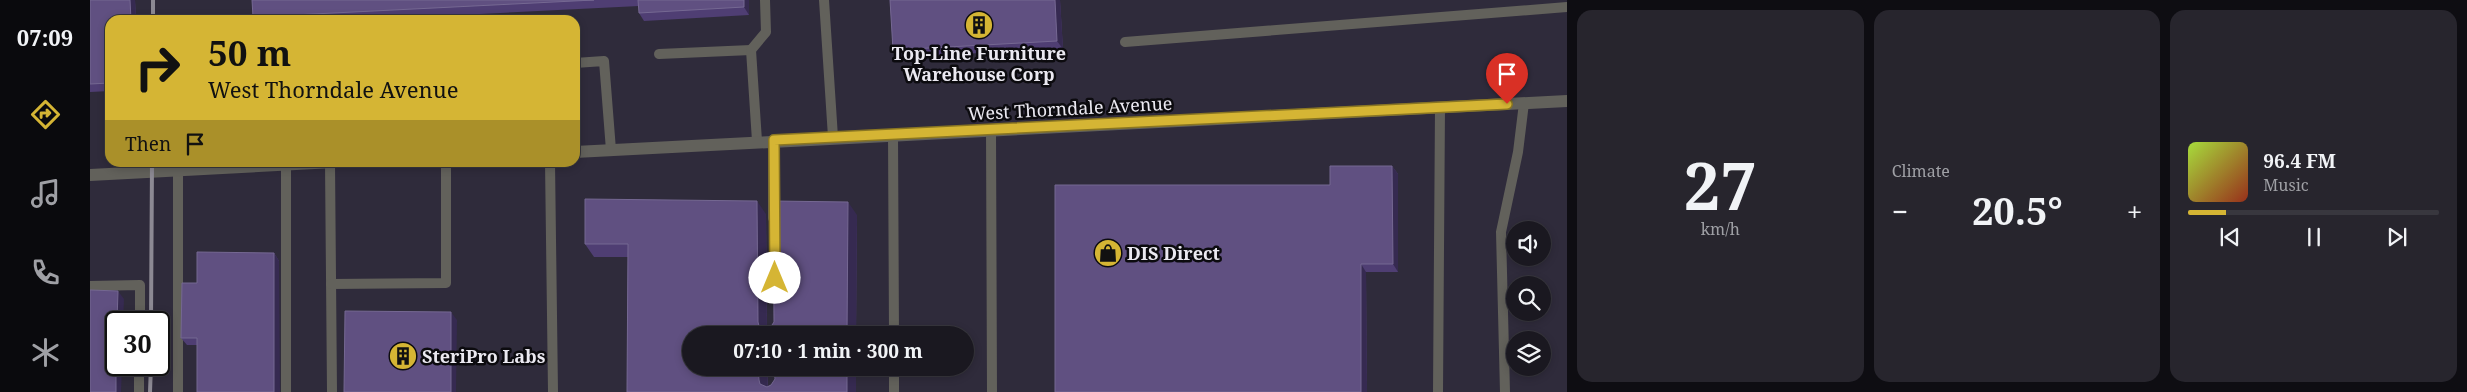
<!DOCTYPE html>
<meta charset="utf-8">
<style>
body{margin:0;font-family:"Noto Serif",serif;background:#27252d;color:#f1f3f6;height:100vh;display:flex;flex-direction:column;font-size:19px;white-space:nowrap}
*{box-sizing:border-box;margin:0}
p{font-size:16px;color:#9fa0a5}
.icon{flex:none;width:28px;height:28px;fill:none;stroke:currentColor;stroke-width:2;stroke-linecap:round;stroke-linejoin:round}
.map{position:relative;flex:1;overflow:hidden}
.details{display:flex;flex-direction:column;gap:10px;padding:10px;background:#0e0d12;width:900px}
.details>*{flex:none}
.banner{position:absolute;left:15px;top:15px;width:475px;height:152px;border-radius:15px;box-shadow:0 2px 8px #0003,0 0 0 1px #38373e;background:#d5b534;color:#111;overflow:hidden}
.buttons{position:absolute;left:1416px;top:221px;display:grid;gap:10px}
.buttons a{display:grid;place-items:center;width:45px;height:45px;border-radius:50%;background:#1a1820;box-shadow:0 2px 8px #0003,0 0 0 1px #38373e;font-size:25px}
.speed{position:absolute;left:15px;top:311px;display:flex;gap:10px;font-size:25px;font-weight:700;text-align:center}
.speed>*{display:grid;place-content:center;width:65px;height:65px;border-radius:50%;background:#1a1820;box-shadow:0 2px 8px #0003,0 0 0 1px #38373e;line-height:1}
.speed .limit{border:2px solid #111;border-radius:8px;background:#fff;color:#111}
.pin{position:absolute;display:grid;place-items:center;width:42px;height:42px;color:#fff;margin:-51px -21px;border-radius:50% 50% 50% 0;rotate:-45deg;box-shadow:0 0 5px #0007}
.pin .icon{rotate:45deg}
.me{position:absolute;width:55px;margin:-28px;rotate:0deg;stroke-linejoin:round;filter:drop-shadow(0 0 4px #0008)}
.turn{display:flex;align-items:center;gap:18px;height:105px;padding:0 20px;font-size:22px}
.turn .icon{width:65px;height:65px;stroke-width:2.5}
.turn b{display:block;font-size:35px;line-height:42px}
.then{display:flex;align-items:center;height:48px;padding:0 20px;background:#0003;gap:10px;font-size:19px}
.big{font-size:38px;font-weight:700;line-height:1.1}
.details .card{flex:1;display:flex;flex-direction:column;justify-content:center;gap:8px;min-width:0;padding:0 18px;border-radius:15px;background:#27252d}
.details .dial{align-items:center;gap:0}
.dial b{font-size:65px;line-height:1}
.song{display:flex;align-items:center;gap:15px}
.cover{width:60px;height:60px;border-radius:8px;background:linear-gradient(135deg,hsl(80 70% 55%),hsl(10 70% 35%))}
.played{height:5px;border-radius:2px;background:linear-gradient(90deg,#d5b534 15%,#38373e 15%)}
.keys{display:flex;justify-content:space-around;direction:ltr}
.heat{display:flex;justify-content:space-between;align-items:center;font-size:28px;direction:ltr}
.details .tiles{flex:1;display:grid;gap:10px;grid-template-columns:repeat(3,1fr)}
.trip{position:absolute;left:592px;top:326px;width:292px;height:50px;border-radius:25px;background:#1a1820;box-shadow:0 2px 8px #0003,0 0 0 1px #38373e;font-weight:700;line-height:50px;text-align:center}
main{display:flex;flex:1;min-height:0}
.menu{display:flex;flex-direction:column;width:90px;justify-content:space-around;align-items:center;background:#0a0a0d;color:#9fa0a5}
.menu .icon{width:35px;height:35px}
.menu .on{color:#d5b534}
.menu b{font-size:22px;color:#f1f3f6}
.map>svg:first-child{display:block}
</style>
<main>
<nav class="menu">
<b>07:09</b>
<svg class="icon on" aria-label="directions" viewBox="0 0 24 24"><path d="M12 3l9 9-9 9-9-9zM9 14v-3h6M13 9l2 2-2 2"/></svg>
<svg class="icon" aria-label="music" viewBox="0 0 24 24"><path d="M9 18V5l10-2v13"/><circle cx="6" cy="18" r="3"/><circle cx="16" cy="16" r="3"/></svg>
<svg class="icon" aria-label="phone" viewBox="0 0 24 24"><path d="M5 4h4l2 5-3 2q2 4 5 5l2-3 5 2v4C11 20 4 13 5 4z"/></svg>
<svg class="icon" aria-label="climate" viewBox="0 0 24 24"><path d="M12 3v18M4 7l16 10M4 17L20 7"/></svg>
</nav>
<div class="map">
<svg width="1477" height="392" viewBox="0 0 1477 392">
<rect width="100%" height="100%" fill="#23202b"/>
<path fill="#2f2b3b" fill-rule="evenodd" d="M0,0H1477V392H0ZM20,20H485V162H20ZM1425,230H1452V258H1425ZM1425,285H1452V312H1425ZM26,322H69V365H26ZM601,335H876V368H601ZM1425,340H1452V368H1425Z"/>
<g fill="none" stroke-linecap="round" stroke-linejoin="round">
<g stroke="#62615b" stroke-width="10">
<polyline points="734,0 743,137"/>
<polyline points="1035,42 1477,7"/>
<polyline points="569,54 661,50"/>
<polyline points="485,63 514,61 521,150"/>
<polyline points="901,129 902,392"/>
<polyline points="803,134 804,335"/>
<polyline points="667,141 661,50 676,32 675,0"/>
<polyline points="460,162 463,392"/>
<polyline points="240,163 242,392"/>
<polyline points="196,165 196,392"/>
<polyline points="241,284 356,283 356,162"/>
<polyline points="0,286 50,285 50,322"/>
<polyline points="804,368 804,392"/>
<polyline points="49,392 49,365"/>
<polyline points="88,392 88,170"/>
<polyline points="1348,392 1350,107"/>
<polyline points="1415,392 1411,232 1428,152 1434,103"/>
</g>
<g stroke="#62615b" stroke-width="12">
<polyline points="684,140 684,218"/>
<polyline points="485,152 1477,101"/>
<polyline points="0,175 244,162"/>
</g>
<g stroke="#8c8993" stroke-width="4">
<polyline points="63,20 63,0"/>
<polyline points="61,322 62,162"/>
<polyline points="60,392 61,365"/>
</g>
</g>
<g fill="#4f3e73">
<polygon points="0,0 45,0 46,20 20,20 20,91 0,92"/>
<polygon points="162,0 659,0 659,15 554,21 549,13 549,6 271,20 165,20 163,17"/>
<polygon points="800,0 970,0 973,49 808,57 803,50"/>
<polygon points="1302,166 1308,174 1308,272 1276,272 1277,392 1240,185"/>
<polygon points="676,214 677,329 680,328 767,215 766,335 601,335 601,368 677,368 678,386 681,385 685,379 684,368 766,368 766,392 537,392 538,257 504,257 495,244"/>
<polygon points="184,253 189,261 107,345 97,345 91,338 107,283"/>
</g>
<g fill="#362a51">
<polygon points="40,0 45,0 46,20 41,20"/>
<polygon points="654,0 659,0 659,15 654,7"/>
<polygon points="965,0 970,0 973,49 967,41"/>
<polygon points="1302,166 1308,174 1308,272 1303,264"/>
<polygon points="667,201 676,214 677,335 669,326 668,322"/>
<polygon points="758,202 767,215 766,335 757,335"/>
<polygon points="184,253 189,261 190,392 184,392"/>
<polygon points="1271,264 1276,272 1277,392 1271,392"/>
<polygon points="28,291 34,299 33,322 27,322"/>
<polygon points="361,312 367,320 366,392 361,392"/>
<polygon points="26,365 32,365 31,392 26,392"/>
<polygon points="668,368 677,368 678,392 670,384 669,380"/>
<rect x="757" y="368" width="9" height="24"/>
</g>
<g fill="#605081" stroke="#756892">
<polygon points="0,0 40,0 41,20 20,20 20,83 0,84"/>
<polygon points="162,0 504,0 163,17"/>
<polygon points="548,0 654,0 654,7 549,13"/>
<polygon points="800,0 965,0 967,41 803,50"/>
<polygon points="1240,166 1302,166 1303,264 1271,264 1271,392 965,392 965,185 1240,185"/>
<polygon points="495,199 667,201 668,322 669,326 675,330 680,328 684,322 683,201 758,202 757,335 601,335 601,368 668,368 669,380 670,384 677,387 681,385 685,379 684,368 757,368 757,392 537,392 538,244 495,244"/>
<polygon points="107,252 184,253 184,392 107,392 107,338 91,338 92,283 107,283"/>
<polygon points="0,290 28,291 27,322 26,322 26,392 0,392"/>
<polygon points="255,311 361,312 361,392 254,392"/>
</g>
<g fill="none" stroke-linecap="round" stroke-linejoin="round">
<defs>
<polyline id="route" points="685,278 684,140 1417,104"/>
</defs>
<use href="#route" stroke="#8a7622" stroke-width="12"/>
<use href="#route" stroke="#d5b534" stroke-width="9"/>
</g>
<defs>
<symbol id="building-disc" viewBox="-11 -11 22 22"><circle r="9.5" fill="#d5b534" stroke="#0c0b0f"/><path d="M-4-6H4V6H1V3H-1V6H-4ZM-2.5-4.3h1.7v1.8h-1.7ZM.8-4.3h1.7v1.8H.8ZM-2.5-1h1.7V.8h-1.7ZM.8-1h1.7V.8H.8Z" fill="#111"/></symbol>
<symbol id="shop-disc" viewBox="-11 -11 22 22"><circle r="9.5" fill="#d5b534" stroke="#0c0b0f"/><path d="M-5-2.5h2.3a2.7 3.5 0 0 1 5.4 0H5L5.5 6h-11ZM-1.5-2.5h3a1.5 2.3 0 0 0-3 0Z" fill="#111"/></symbol>
</defs>
<g fill-rule="evenodd">
<use href="#building-disc" x="873" y="9" width="32" height="32"/>
<use href="#shop-disc" x="1002" y="237" width="32" height="32"/>
<use href="#building-disc" x="297" y="340" width="32" height="32"/>
</g>
<g text-anchor="middle" dominant-baseline="central" stroke-width="5" stroke-linejoin="round" paint-order="stroke">
<g font-size="18" font-weight="bold" fill="#ebe9f1" stroke="#0c0b0f" text-anchor="start">
<text x="889" y="53" text-anchor="middle">Top-Line Furniture<tspan x="889" dy="21">Warehouse Corp</tspan></text>
<text x="1037" y="253">DIS Direct</text>
<text x="332" y="356">SteriPro Labs</text>
</g>
<g font-size="18" fill="#ebe9f1" stroke="#0c0b0f">
<text transform="translate(980 108) rotate(-3)">West Thorndale Avenue</text>
</g>
</g>
</svg>
<div class="buttons">
<a><svg class="icon" aria-label="sound" viewBox="0 0 24 24"><path d="M4 9h4l5-4v14l-5-4H4zM17 9q2 3 0 6"/></svg></a>
<a><svg class="icon" aria-label="search" viewBox="0 0 24 24"><circle cx="10" cy="10" r="6"/><path d="M15 15l6 6"/></svg></a>
<a><svg class="icon" aria-label="layers" viewBox="0 0 24 24"><path d="M12 4l9 5-9 5-9-5zM3 14l9 5 9-5"/></svg></a>
</div>
<div class="speed"><div class="limit">30</div></div>
<div class="pin" style="left:1417px;top:104px;background:#d93025"><svg class="icon" aria-label="arrive" viewBox="0 0 24 24"><path d="M6 21V4h12l-3 4 3 4H6"/></svg></div>
<svg class="me" style="left:685px;top:278px" viewBox="-20 -20 40 40"><circle r="19" fill="#fff"/><path d="M0-13L10 11 0 6-10 11z" fill="#d5b534"/></svg>
<div class="trip">07:10 · 1 min · 300 m</div>
<div class="banner">
<div class="turn"><svg class="icon" aria-label="right" viewBox="0 0 24 24"><path d="M7 20v-9h11M14 6l5 5-5 5"/></svg><div><b>50 m</b>West Thorndale Avenue</div></div>
<div class="then">Then<svg class="icon" aria-label="arrive" viewBox="0 0 24 24"><path d="M6 21V4h12l-3 4 3 4H6"/></svg></div>
</div>
</div>
<section class="details">
<div class="tiles">
<div class="card dial"><b>27</b><p>km/h</p></div>
<div class="card"><p>Climate</p>
<div class="heat"><a>−</a><b class="big">20.5°</b><a>+</a></div>
</div>
<div class="card">
<div class="song"><i class="cover"></i><div><b>96.4 FM</b><p>Music</p></div></div>
<div class="played"></div>
<div class="keys"><svg class="icon" aria-label="previous" viewBox="0 0 24 24"><path d="M18 5L8 12l10 7zM5 5v14"/></svg><svg class="icon" aria-label="pause" viewBox="0 0 24 24"><path d="M8 5v14M16 5v14"/></svg><svg class="icon" aria-label="next" viewBox="0 0 24 24"><path d="M6 5l10 7-10 7zM19 5v14"/></svg></div>
</div>
</div>
</section>
</main>
